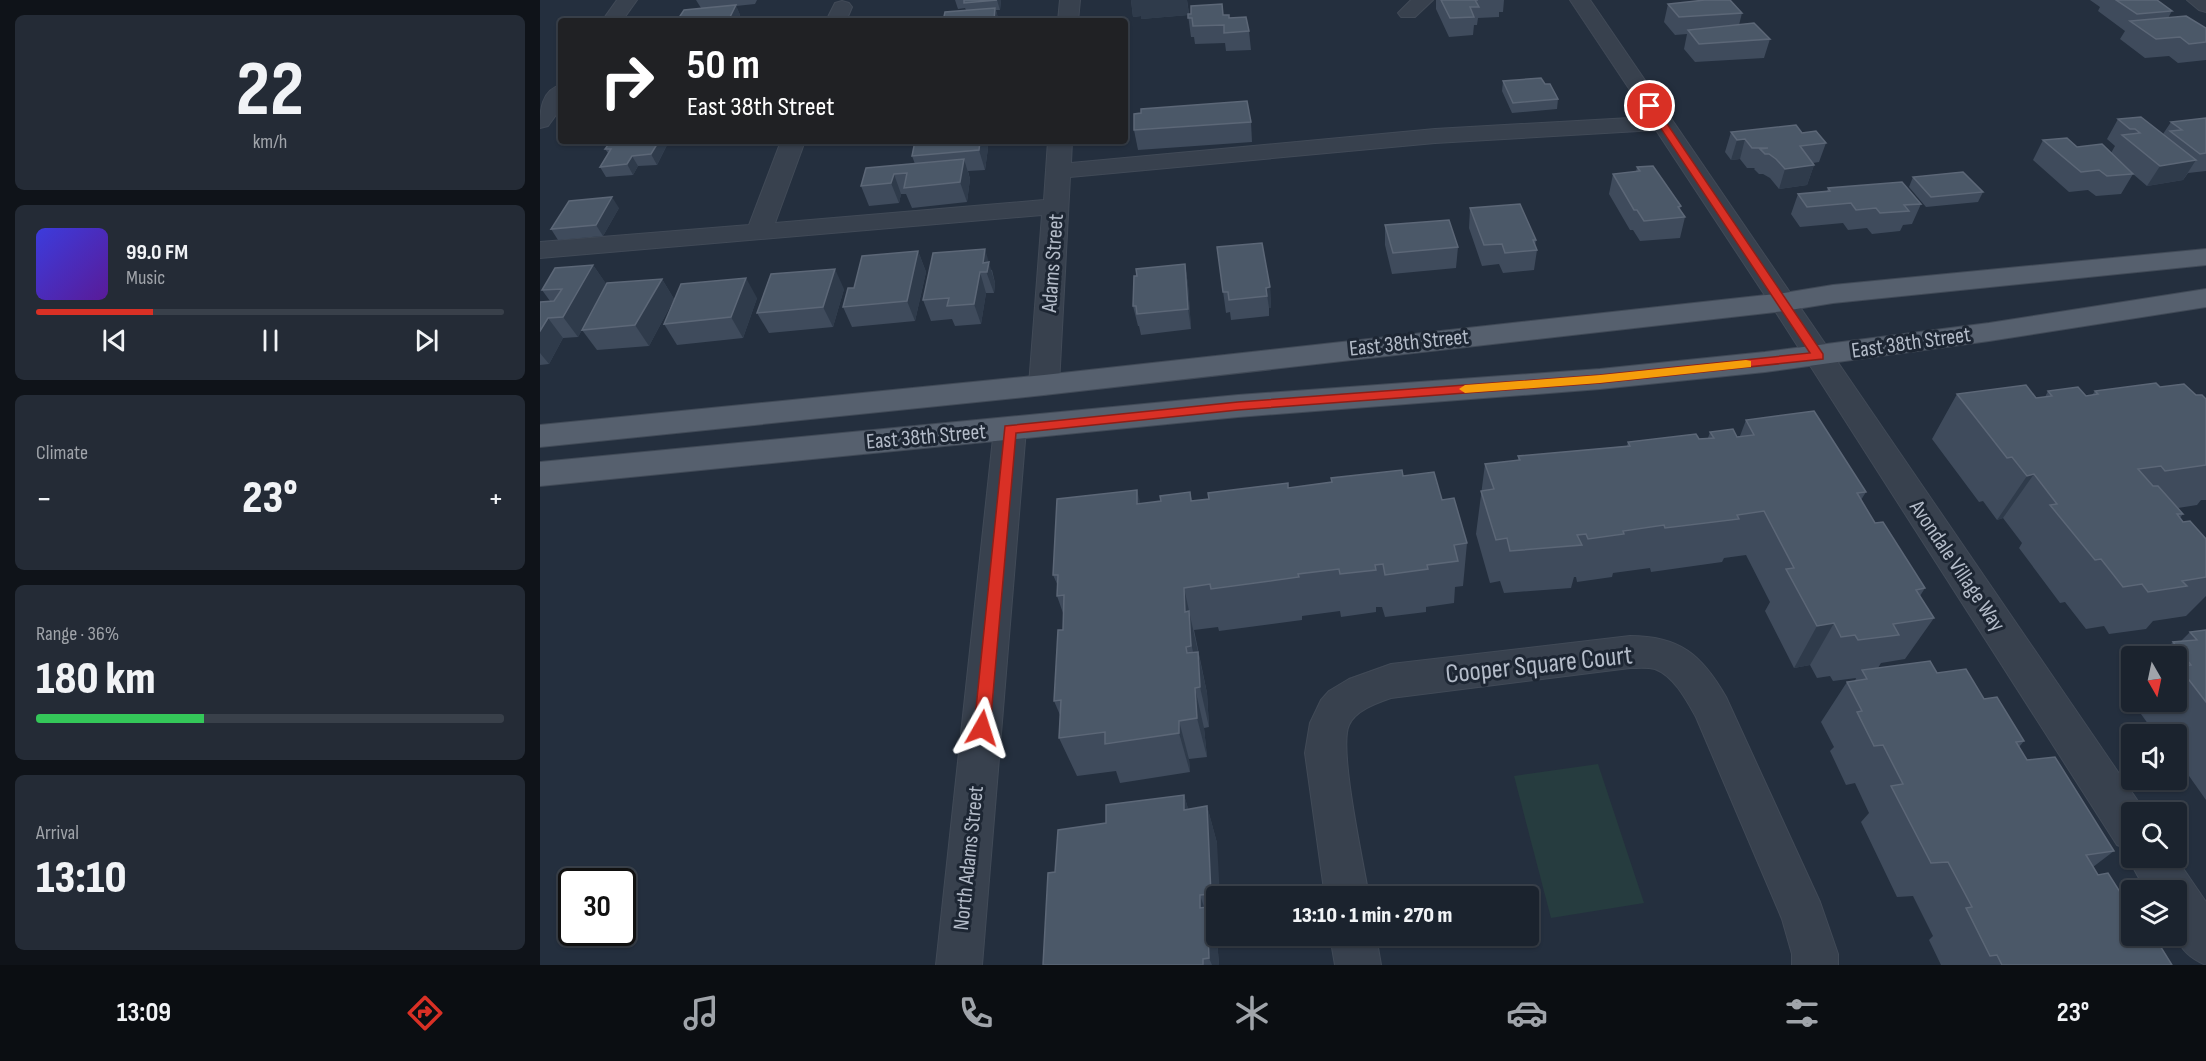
<!DOCTYPE html>
<meta charset="utf-8">
<style>
body{margin:0;font-family:"Sofia Sans Condensed",sans-serif;background:#242b36;color:#f1f3f6;height:100vh;display:flex;flex-direction:column;font-size:22px;white-space:nowrap}
*{box-sizing:border-box;margin:0}
p{font-size:20px;color:#a0a4aa}
.icon{flex:none;width:33px;height:33px;fill:none;stroke:currentColor;stroke-width:2;stroke-linecap:round;stroke-linejoin:round}
.map{position:relative;flex:1;overflow:hidden}
.panel{display:flex;flex-direction:column;gap:15px;padding:15px;background:#0f1319;width:540px}
.panel>*{flex:none}
.guide{position:absolute;left:18px;top:18px;width:570px;height:126px;border-radius:6px;box-shadow:0 2px 4px #0004,0 0 0 2px #39404a;background:#202124;color:#fff;overflow:hidden}
.needle{width:39px;rotate:171deg}
.buttons{position:absolute;left:1581px;top:646px;display:grid;gap:12px}
.buttons a{display:grid;place-items:center;width:66px;height:66px;border-radius:6px;background:#1b232e;box-shadow:0 2px 4px #0004,0 0 0 2px #39404a;font-size:30px}
.speed{position:absolute;left:18px;top:868px;display:flex;gap:12px;font-size:30px;font-weight:700;text-align:center}
.speed>*{display:grid;place-content:center;width:78px;height:78px;border-radius:50%;background:#1b232e;box-shadow:0 2px 4px #0004,0 0 0 2px #39404a;line-height:1}
.speed .limit{border:3px solid #111;border-radius:9px;background:#fff;color:#111}
.pin{position:absolute;display:grid;place-items:center;width:51px;height:51px;color:#fff;margin:-26px;border:3px solid #fff;border-radius:50%;box-shadow:0 2px 6px #0007}
.me{position:absolute;width:66px;margin:-33px;rotate:6deg;stroke-linejoin:round;filter:drop-shadow(0 0 4px #0008)}
.turn{display:flex;align-items:center;gap:21px;height:126px;padding:0 30px;font-size:27px}
.turn .icon{width:78px;height:78px;stroke-width:2.5}
.turn b{display:block;font-size:42px;line-height:51px}
.big{font-size:45px;font-weight:800;line-height:1.1}
.panel .widget{flex:1;display:flex;flex-direction:column;justify-content:center;gap:9px;min-width:0;padding:0 21px;border-radius:9px;background:#242b36}
.panel .dial{align-items:center;gap:0}
.dial b{font-size:78px;line-height:1}
.song{display:flex;align-items:center;gap:18px}
.cover{width:72px;height:72px;border-radius:9px;background:linear-gradient(135deg,hsl(240 70% 55%),hsl(270 70% 35%))}
.played{height:6px;border-radius:3px;background:linear-gradient(90deg,#d93025 25%,#39404a 25%)}
.keys{display:flex;justify-content:space-around;direction:ltr}
.heat{display:flex;justify-content:space-between;align-items:center;font-size:33px;direction:ltr}
.charge{height:9px;border-radius:4px;background:linear-gradient(90deg,#34c759 36%,#39404a 0)}
.trip{position:absolute;left:666px;top:886px;width:333px;height:60px;border-radius:6px;background:#1b232e;box-shadow:0 2px 4px #0004,0 0 0 2px #39404a;font-weight:800;line-height:60px;text-align:center}
.menu{display:flex;height:96px;justify-content:space-around;align-items:center;background:#0b0e12;color:#a0a4aa}
.menu .icon{width:42px;height:42px}
.menu .on{color:#d93025}
.menu b{font-size:27px;color:#f1f3f6}
main{display:flex;flex:1;min-height:0}
.map>svg:first-child{display:block}
</style>
<main>
<section class="panel">
<div class="widget dial"><b>22</b><p>km/h</p></div>
<div class="widget">
<div class="song"><i class="cover"></i><div><b>99.0 FM</b><p>Music</p></div></div>
<div class="played"></div>
<div class="keys"><svg class="icon" aria-label="previous" viewBox="0 0 24 24"><path d="M18 5L8 12l10 7zM5 5v14"/></svg><svg class="icon" aria-label="pause" viewBox="0 0 24 24"><path d="M8 5v14M16 5v14"/></svg><svg class="icon" aria-label="next" viewBox="0 0 24 24"><path d="M6 5l10 7-10 7zM19 5v14"/></svg></div>
</div>
<div class="widget"><p>Climate</p>
<div class="heat"><a>−</a><b class="big">23°</b><a>+</a></div>
</div>
<div class="widget"><p>Range · 36%</p><b class="big">180 km</b><div class="charge"></div></div>
<div class="widget"><p>Arrival</p><b class="big">13:10</b></div>
</section>
<div class="map">
<svg width="1666" height="965" viewBox="0 0 1666 965">
<rect width="100%" height="100%" fill="#242f3e"/>
<polygon fill="#263c3f" points="1058,764 1104,903 1011,918 974,776"/>
<g fill="none" stroke-linecap="round" stroke-linejoin="round">
<defs>
<g id="minor">
<polygon points="77,0 97,0 82,21 62,21"/>
<polygon points="520,0 540,0 538,21 518,21"/>
<polygon points="871,0 893,0 875,17 861,17 858,13"/>
<path d="M1030,0H1050L1606,813H1592V858H1636L1666,902V965C1628,949 1636,926 1636,891H1606L1588,858L1591,850L1577,845L1230,303L1116,130L895,143L530,177L519,385L515,392L504,395L493,392L489,385L502,215L0,258V242L209,225L241,141H265L235,223L504,200L508,141H532L531,163L895,129L1108,117Z"/>
<polygon points="1647,0 1666,0 1666,12 1659,10"/>
<polygon points="302,1 309,3 312,7 306,21 286,21 295,3"/>
<path d="M21,85V108L8,126L0,128C0,111 1,90 21,85Z"/>
<polygon points="470,418 481,421 486,429 442,965 396,965 454,429 459,421"/>
<path d="M1090,636C1140,636 1162,655 1186,697L1280,902L1298,954V965H1252V954L1242,919L1156,717C1147,701 1134,676 1115,669C1107,667 1098,668 1090,668L851,698C837,703 816,710 809,725C798,748 824,865 829,897H785L765,753L770,723L781,700L789,691L809,679L851,664Z"/>
<polygon points="790,936 836,936 841,965 795,965"/>
</g>
<g id="major">
<polygon points="1666,249 1666,265 1293,303 1244,311 504,395 0,447 0,425 504,375 1244,293 1293,285"/>
<polygon points="1666,289 1666,307 1449,341 1225,372 1060,389 698,417 0,486 0,462 698,395 1060,369 1225,352 1449,323"/>
</g>
</defs>
<use href="#minor" stroke="#414a57" stroke-width="2"/>
<use href="#major" stroke="#414a57" stroke-width="2"/>
<use href="#minor" fill="#38414e" fill-rule="evenodd"/>
<use href="#major" fill="#56606e" fill-rule="evenodd"/>
</g>
<g fill="#3f4b5c">
<polygon points="156,0 217,0 215,4 196,6 200,15 197,21 139,21 138,19 161,8"/>
<polygon points="415,0 461,0 460,10 456,10 458,18 457,21 403,21 426,10 425,8 418,9"/>
<polygon points="591,0 647,0 649,14 683,15 709,31 711,50 686,51 685,43 655,44 654,37 651,37 648,15 601,19 601,16 593,17"/>
<polygon points="896,0 964,0 963,12 959,12 959,17 938,18 937,25 934,25 933,35 909,37 896,9"/>
<polygon points="1550,0 1617,0 1632,11 1628,18 1666,28 1666,60 1638,63 1629,56 1605,58 1580,39 1585,31 1558,11 1560,7"/>
<polygon points="1128,4 1202,13 1199,25 1230,39 1224,58 1155,62 1144,49 1147,34 1135,35 1124,22"/>
<polygon points="963,81 1005,84 1018,99 1017,109 972,113 962,91"/>
<polygon points="1666,118 1666,171 1648,173 1643,180 1607,186 1593,174 1581,194 1556,196 1548,190 1529,192 1493,160 1503,140 1571,153 1575,146 1567,139 1578,119 1623,134 1631,122"/>
<polygon points="711,122 712,142 598,150 594,130"/>
<polygon points="1191,132 1262,133 1286,143 1279,162 1273,163 1274,165 1267,185 1239,189 1230,178 1223,174 1219,174 1214,169 1215,168 1207,168 1200,159 1191,160 1185,152"/>
<polygon points="71,141 125,141 127,145 117,165 98,166 93,175 66,177 60,167 68,153 65,149"/>
<polygon points="375,141 446,141 448,148 445,170 428,171 430,179 427,202 372,208 366,194 361,194 359,203 329,206 321,186 375,164 372,156"/>
<polygon points="1097,167 1141,206 1140,209 1145,217 1140,238 1100,241 1093,230 1090,230 1069,194 1073,174 1096,172"/>
<polygon points="1373,177 1443,192 1438,202 1386,207 1369,187"/>
<polygon points="1288,188 1381,204 1372,224 1363,225 1360,231 1332,234 1327,228 1308,230 1303,223 1260,227 1251,214 1258,194 1287,191"/>
<polygon points="79,208 63,236 18,240 11,229"/>
<polygon points="930,208 996,240 995,246 997,250 994,270 963,273 959,264 942,266 929,228"/>
<polygon points="845,225 918,247 916,268 852,274 845,245"/>
<polygon points="677,247 730,287 731,308 729,308 729,316 691,320 690,312 686,313"/>
<polygon points="378,251 386,272 375,321 312,327 303,307 314,288"/>
<polygon points="393,253 452,270 455,283 454,293 446,293 441,324 415,326 412,319 391,321 383,300"/>
<polygon points="645,264 648,285 651,329 601,335 599,326 598,326 593,306"/>
<polygon points="53,265 66,284 122,279 134,299 109,346 57,350 42,330 48,318 38,337 23,338 9,364 0,365 0,302 10,301 2,290"/>
<polygon points="304,289 293,327 229,333 217,313"/>
<polygon points="217,298 203,338 137,345 124,324"/>
<polygon points="1620,387 1656,395 1666,399 1666,500 1661,500 1657,505 1638,508 1643,514 1640,518 1643,522 1666,539 1666,596 1646,616 1613,621 1606,629 1569,634 1564,626 1546,629 1525,602 1520,603 1479,548 1482,543 1463,518 1457,520 1443,501 1439,502 1392,439 1417,394 1496,398 1505,397 1508,391 1546,396 1552,395 1555,391"/>
<polygon points="1206,420 1326,492 1321,500 1335,523 1385,588 1380,596 1394,618 1365,659 1341,663 1338,668 1397,673 1444,699 1484,741 1479,747 1487,760 1574,851 1553,867 1592,936 1632,965 1401,965 1389,940 1393,936 1373,896 1357,897 1321,822 1329,813 1315,783 1306,785 1290,751 1294,747 1281,722 1307,682 1315,681 1316,678 1293,681 1290,676 1277,678 1270,665 1254,668 1225,611 1230,602 1206,555 1184,558 1182,562 1111,572 1110,568 1073,573 1072,577 1037,582 1036,577 1034,577 1031,588 964,593 960,581 950,583 936,534 945,464 978,460 978,456 1087,446 1088,442 1168,438 1170,432 1197,437 1200,436"/>
<polygon points="863,476 902,500 927,543 923,586 915,587 914,603 886,607 886,612 845,617 842,607 836,607 836,612 801,617 800,611 762,616 762,620 679,631 678,627 654,630 667,693 669,727 664,728 667,757 649,759 650,772 580,783 576,771 537,776 519,738 520,715 514,701 523,630 523,613 517,596 518,586 513,575 601,504 621,501 650,492 652,501 791,482 791,478"/>
<polygon points="1666,630 1666,800 1642,766 1648,762 1641,752 1636,753 1636,735 1616,735 1596,707 1602,702 1636,702 1636,657 1618,657 1633,642 1641,641 1650,632"/>
<polygon points="644,795 648,809 667,806 677,843 676,927 673,927 677,939 679,965 503,965 566,823"/>
</g>
<g fill="#2f3b4b">
<polygon points="457,0 461,0 460,10"/>
<polygon points="591,0 647,0 649,15 601,19 601,16 593,17"/>
<polygon points="196,5 200,15 197,21 190,21 189,19"/>
<polygon points="455,8 458,18 457,21 454,21"/>
<polygon points="1205,139 1200,159 1191,160 1197,140"/>
<polygon points="119,141 125,141 127,145 117,165 111,154"/>
<polygon points="440,141 446,141 448,148 445,170 439,150"/>
<polygon points="92,156 98,166 93,175 87,164"/>
<polygon points="424,159 430,179 427,202 420,182"/>
<polygon points="1656,160 1643,180 1607,186 1620,166"/>
<polygon points="1274,165 1267,185 1239,189 1245,169"/>
<polygon points="354,174 361,194 359,203 351,183"/>
<polygon points="72,197 79,208 63,236 56,225"/>
<polygon points="445,249 455,283 454,293 443,263"/>
<polygon points="378,251 386,272 375,321 367,301"/>
<polygon points="645,264 648,285 651,329 648,309"/>
<polygon points="53,265 67,285 38,337 23,317"/>
<polygon points="295,269 304,289 293,327 283,307"/>
<polygon points="440,272 446,293 441,324 434,304"/>
<polygon points="206,278 217,298 203,338 191,317"/>
<polygon points="122,279 134,299 109,346 95,325"/>
<polygon points="730,287 731,308 729,308 726,288"/>
<polygon points="8,318 23,338 9,364 0,353 0,331"/>
<polygon points="1494,474 1463,518 1457,520 1487,476"/>
<polygon points="597,490 608,533 597,504"/>
<polygon points="644,588 667,693 669,727 660,687 645,612"/>
<polygon points="1294,623 1270,665 1254,668 1277,626"/>
<polygon points="655,688 664,728 667,757 657,718"/>
<polygon points="639,721 649,759 650,772 639,733"/>
<polygon points="644,795 655,831 644,810"/>
<polygon points="667,806 677,843 680,897 676,897 676,912 671,894"/>
<polygon points="660,895 667,916 667,907 677,939 679,965 672,965 669,958 660,908"/>
</g>
<g fill="#4b5868" stroke="#5c6777" stroke-width="1.5">
<polygon points="424,0 457,0 424,3"/>
<polygon points="901,0 938,0 935,0 939,7 930,7 934,17 910,18"/>
<polygon points="1165,0 1190,0 1202,13 1139,17 1128,4"/>
<polygon points="1576,0 1617,0 1632,11 1597,14"/>
<polygon points="682,4 683,15 689,15 689,18 706,17 709,31 684,33 684,25 653,26 652,18 648,18 648,14 651,14 651,6"/>
<polygon points="196,5 189,19 152,21 143,21 145,18 138,19 144,10"/>
<polygon points="455,8 454,21 403,21 405,12"/>
<polygon points="1646,16 1666,28 1666,42 1649,44 1640,37 1616,39 1590,21"/>
<polygon points="1214,23 1230,39 1159,44 1148,30"/>
<polygon points="1001,78 1005,84 1010,84 1018,99 973,103 963,81"/>
<polygon points="707,101 711,122 594,130 594,114 601,113 601,109"/>
<polygon points="1601,117 1656,160 1620,166 1582,135 1600,133 1595,129 1590,129 1578,119"/>
<polygon points="1666,118 1666,153 1660,154 1630,131 1642,130 1631,122"/>
<polygon points="1256,125 1262,133 1276,131 1286,143 1260,146 1274,165 1245,169 1236,159 1229,154 1225,154 1220,149 1228,148 1212,148 1205,139 1197,140 1191,132"/>
<polygon points="1527,138 1537,147 1562,144 1593,174 1567,176 1559,170 1541,172 1503,140"/>
<polygon points="71,141 119,141 111,154 92,156 87,164 60,167 71,149 65,149"/>
<polygon points="375,141 440,141 439,150 372,156"/>
<polygon points="424,159 420,182 364,188 367,173 354,174 351,183 321,186 326,168"/>
<polygon points="1113,166 1141,206 1138,207 1145,217 1104,221 1097,210 1094,210 1073,174 1100,171 1097,167"/>
<polygon points="1423,172 1443,192 1391,197 1373,177"/>
<polygon points="1362,182 1381,204 1364,205 1369,211 1340,213 1336,208 1316,210 1311,203 1267,207 1258,194 1290,191 1288,188"/>
<polygon points="72,197 56,225 11,229 29,201"/>
<polygon points="980,204 996,240 993,240 997,250 965,253 962,244 944,245 930,208"/>
<polygon points="909,220 918,247 853,253 845,225"/>
<polygon points="722,243 730,287 726,288 727,296 689,300 688,292 683,292 677,247"/>
<polygon points="445,249 443,263 449,262 447,272 440,272 434,304 407,306 409,298 383,300 393,253"/>
<polygon points="378,251 367,301 303,307 308,288 314,288 322,256"/>
<polygon points="645,264 648,309 597,314 596,306 593,306 594,276 597,276 596,269"/>
<polygon points="53,265 23,317 8,318 0,331 0,302 14,301 22,289 2,290 15,268"/>
<polygon points="295,269 283,307 217,313 231,274"/>
<polygon points="206,278 191,317 124,324 141,284"/>
<polygon points="122,279 95,325 42,330 67,283"/>
<polygon points="1616,383 1620,387 1644,384 1656,395 1662,395 1666,399 1666,465 1625,471 1621,466 1598,469 1613,486 1618,486 1643,514 1637,514 1643,522 1650,521 1666,539 1666,577 1642,581 1647,586 1608,592 1602,584 1583,587 1561,559 1555,560 1510,505 1517,504 1494,474 1487,476 1472,457 1467,458 1417,394 1486,385 1496,398 1512,396 1508,391 1538,387 1546,396 1558,394 1555,391"/>
<polygon points="1274,411 1326,492 1317,493 1335,523 1343,522 1385,588 1376,590 1394,618 1353,624 1359,635 1318,640 1315,635 1301,637 1294,623 1277,626 1246,569 1254,568 1224,511 1197,515 1199,519 1125,528 1124,525 1083,531 1084,534 1048,539 1046,534 1037,535 1042,545 970,551 967,538 956,540 941,491 954,489 945,464 980,460 978,456 1090,446 1088,442 1156,434 1159,439 1174,438 1170,432 1193,429 1197,437 1214,435 1206,420"/>
<polygon points="862,470 863,476 894,472 902,500 914,498 927,543 914,545 918,561 887,565 888,569 845,575 843,564 835,565 836,570 800,574 799,569 758,574 759,577 671,589 670,584 644,588 645,612 649,611 651,646 646,647 647,653 658,652 660,687 655,688 657,718 639,721 639,733 565,744 565,732 519,738 521,700 514,701 518,630 523,630 524,595 517,596 518,575 513,575 517,499 597,490 597,504 621,501 620,496 650,492 651,501 669,499 668,493 748,483 748,488 792,482 791,478"/>
<polygon points="1666,630 1666,702 1639,667 1651,665 1633,642 1657,640 1650,632"/>
<polygon points="1390,661 1397,673 1426,669 1444,699 1457,697 1484,741 1476,742 1487,760 1515,757 1574,851 1546,855 1558,875 1568,873 1592,911 1592,936 1614,936 1632,965 1462,965 1457,955 1450,956 1426,908 1432,907 1408,862 1391,863 1351,786 1363,784 1343,745 1334,746 1317,712 1322,711 1307,682 1327,679 1322,670"/>
<polygon points="644,795 644,810 667,806 671,894 660,895 660,908 667,907 669,958 663,959 663,965 503,965 508,873 515,872 518,830 566,823 566,805"/>
</g>
<polygon fill="#d93025" stroke="#8d1f18" stroke-width="1.5" points="1110,103 1115,106 1283,354 1283,359 1060,383 698,410 476,433 450,728 448,733 442,735 436,733 434,728 465,426 698,402 1060,375 1270,353 1106,106"/>
<polygon fill="#f59e0b" points="1206,360 1211,361 1211,367 1060,383 925,393 919,389 925,385 1060,375"/>
<g text-anchor="middle" dominant-baseline="central" stroke-width="6" stroke-linejoin="round" paint-order="stroke">
<g font-size="22" fill="#b4bcc9" stroke="#1d2633">
<text transform="translate(513 263) rotate(-86)">Adams Street</text>
<text transform="translate(869 343) rotate(-6)">East 38th Street</text>
<text transform="translate(1371 343) rotate(-8)">East 38th Street</text>
<text transform="translate(386 437) rotate(-5)">East 38th Street</text>
<text transform="translate(1417 566) rotate(56)">Avondale Village Way</text>
<text transform="translate(429 858) rotate(-84)">North Adams Street</text>
</g>
<g font-size="27" fill="#b4bcc9" stroke="#1d2633">
<text transform="translate(999 665) rotate(-6)">Cooper Square Court</text>
</g>
</g>
</svg>
<div class="buttons">
<a><svg class="needle" viewBox="-14 -14 28 28"><path d="M0-13l5 13h-10z" fill="#e53935"/><path d="M0 13l5-13h-10z" fill="#a0a4aa"/></svg></a>
<a><svg class="icon" aria-label="sound" viewBox="0 0 24 24"><path d="M4 9h4l5-4v14l-5-4H4zM17 9q2 3 0 6"/></svg></a>
<a><svg class="icon" aria-label="search" viewBox="0 0 24 24"><circle cx="10" cy="10" r="6"/><path d="M15 15l6 6"/></svg></a>
<a><svg class="icon" aria-label="layers" viewBox="0 0 24 24"><path d="M12 4l9 5-9 5-9-5zM3 14l9 5 9-5"/></svg></a>
</div>
<div class="speed"><div class="limit">30</div></div>
<div class="pin" style="left:1110px;top:106px;background:#d93025"><svg class="icon" aria-label="arrive" viewBox="0 0 24 24"><path d="M6 21V4h12l-3 4 3 4H6"/></svg></div>
<svg class="me" style="left:442px;top:728px" viewBox="-20 -20 40 40"><path d="M0-17L14 15 0 8-14 15z" fill="#d93025" stroke="#fff" stroke-width="4"/></svg>
<div class="trip">13:10 · 1 min · 270 m</div>
<div class="guide">
<div class="turn"><svg class="icon" aria-label="right" viewBox="0 0 24 24"><path d="M7 20v-9h11M14 6l5 5-5 5"/></svg><div><b>50 m</b>East 38th Street</div></div>
</div>
</div>
</main>
<nav class="menu">
<b>13:09</b>
<svg class="icon on" aria-label="directions" viewBox="0 0 24 24"><path d="M12 3l9 9-9 9-9-9zM9 14v-3h6M13 9l2 2-2 2"/></svg>
<svg class="icon" aria-label="music" viewBox="0 0 24 24"><path d="M9 18V5l10-2v13"/><circle cx="6" cy="18" r="3"/><circle cx="16" cy="16" r="3"/></svg>
<svg class="icon" aria-label="phone" viewBox="0 0 24 24"><path d="M5 4h4l2 5-3 2q2 4 5 5l2-3 5 2v4C11 20 4 13 5 4z"/></svg>
<svg class="icon" aria-label="climate" viewBox="0 0 24 24"><path d="M12 3v18M4 7l16 10M4 17L20 7"/></svg>
<svg class="icon" aria-label="car" viewBox="0 0 24 24"><path d="M5 17H2v-5l4-1 3-4h7l3 4 3 1v5h-3M9 17h6M6 11h13"/><circle cx="7" cy="17" r="2"/><circle cx="17" cy="17" r="2"/></svg>
<svg class="icon" aria-label="filters" viewBox="0 0 24 24"><path d="M4 7h16M4 17h16"/><circle cx="9" cy="7" r="2"/><circle cx="15" cy="17" r="2"/></svg>
<b>23°</b>
</nav>
